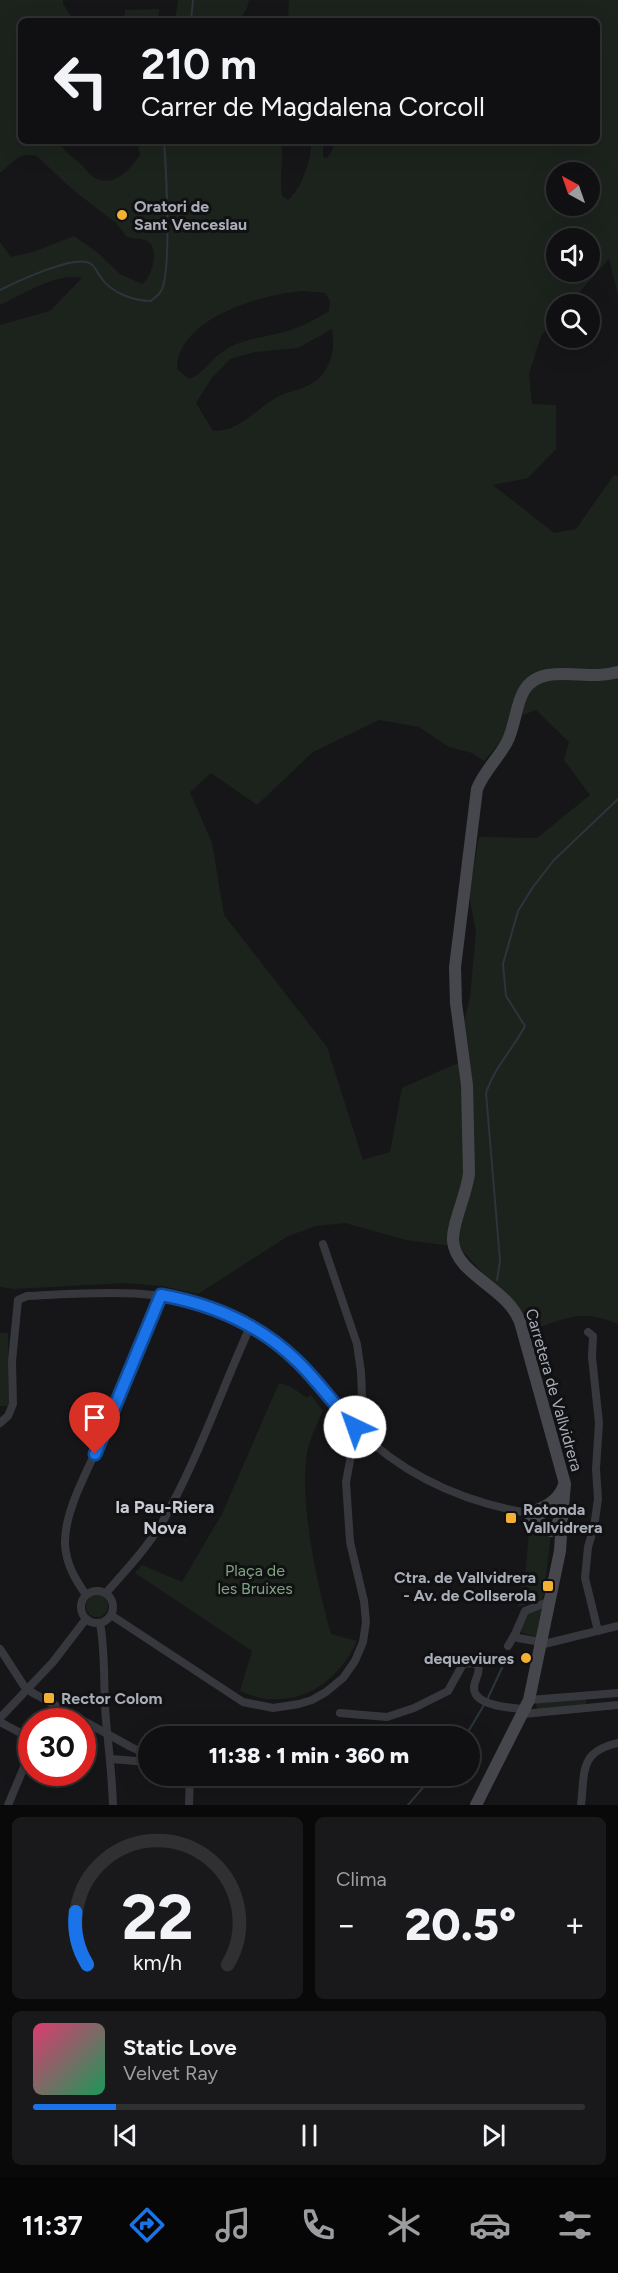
<!DOCTYPE html>
<html lang="es">
<meta charset="utf-8">
<style>
body{margin:0;font-family:Figtree,sans-serif;background:#19191b;color:#f1f3f6;height:100vh;display:flex;flex-direction:column;font-size:22px;white-space:nowrap}
*{box-sizing:border-box;margin:0}
p{font-size:20px;color:#9c9d9f}
.icon{flex:none;width:33px;height:33px;fill:none;stroke:currentColor;stroke-width:2;stroke-linecap:round;stroke-linejoin:round}
.map{position:relative;height:1805px;overflow:hidden}
.side{display:flex;flex-direction:column;gap:12px;padding:12px;background:#09090a;flex:1}
.side>*{flex:none}
.top-card{position:absolute;left:18px;top:18px;width:582px;height:126px;border-radius:9px;box-shadow:0 6px 24px #0002,0 0 0 2px #303032;background:#101012;color:#f1f3f6;overflow:hidden}
.needle{width:39px;rotate:320deg}
.buttons{position:absolute;left:546px;top:162px;display:grid;gap:12px}
.buttons a{display:grid;place-items:center;width:54px;height:54px;border-radius:50%;background:#101012;box-shadow:0 6px 24px #0002,0 0 0 2px #303032;font-size:30px}
.speed{position:absolute;left:18px;top:1708px;display:flex;gap:12px;font-size:30px;font-weight:700;text-align:center}
.speed>*{display:grid;place-content:center;width:78px;height:78px;border-radius:50%;background:#101012;box-shadow:0 6px 24px #0002,0 0 0 2px #303032;line-height:1}
.speed .limit{border:9px solid #d22;background:#fff;color:#111}
.pin{position:absolute;display:grid;place-items:center;width:51px;height:51px;color:#fff;margin:-62px -26px;border-radius:50% 50% 50% 0;rotate:-45deg;box-shadow:0 0 6px #0007}
.pin .icon{rotate:45deg}
.me{position:absolute;width:66px;margin:-33px;rotate:318deg;stroke-linejoin:round;filter:drop-shadow(0 0 4px #0008)}
.turn{display:flex;align-items:center;gap:21px;height:126px;padding:0 24px;font-size:27px}
.turn .icon{width:78px;height:78px;stroke-width:2.5}
.turn b{display:block;font-size:42px;line-height:51px}
.big{font-size:45px;font-weight:800;line-height:1.1}
.side .card{flex:1;display:flex;flex-direction:column;justify-content:center;gap:9px;min-width:0;padding:0 21px;border-radius:9px;background:#19191b}
.side .dial{align-items:center;gap:0}
.dial svg{height:156px;overflow:visible;fill:none;stroke:#303032;stroke-width:7;stroke-linecap:round;text-anchor:middle}
.dial text{fill:#f1f3f6;stroke:none}
.song{display:flex;align-items:center;gap:18px}
.cover{width:72px;height:72px;border-radius:9px;background:linear-gradient(135deg,hsl(340 70% 55%),hsl(150 70% 35%))}
.played{height:6px;border-radius:3px;background:linear-gradient(90deg,#1a73e8 15%,#303032 15%)}
.keys{display:flex;justify-content:space-around;direction:ltr}
.heat{display:flex;justify-content:space-between;align-items:center;font-size:33px;direction:ltr}
.side .tiles{flex:1;display:grid;gap:12px;grid-template-columns:1fr 1fr}
.card:last-child{grid-column:span 2}
.trip{position:absolute;left:138px;top:1726px;width:342px;height:60px;border-radius:30px;background:#101012;box-shadow:0 6px 24px #0002,0 0 0 2px #303032;font-weight:800;line-height:60px;text-align:center}
.tab-bar{display:flex;height:96px;justify-content:space-around;align-items:center;background:#060607;color:#9c9d9f}
.tab-bar .icon{width:42px;height:42px}
.tab-bar .active{color:#1a73e8}
.tab-bar b{font-size:27px;color:#f1f3f6}
.map>svg:first-child{display:block}
</style>
<div class="map">
<svg width="618" height="1805" viewBox="0 0 618 1805">
<rect width="100%" height="100%" fill="#161618"/>
<g fill="#1c231d" fill-rule="evenodd">
<path d="M0,0H63V4L73,19L72,21H21V141H60C64,153 73,157 82,165C86,169 90,176 95,178C115,188 130,169 140,155L137,141H281C284,160 279,178 282,196L288,200C302,189 312,158 311,141H323V157L327,158L332,151L335,141H597V21H288L289,0H618V295L609,259L569,304H556V319L541,336L529,374L532,404L556,405V449L528,478L493,485L554,533L576,529L614,475L618,476V1324C581,1309 569,1318 533,1329L459,1247L406,1240L345,1223L316,1226L288,1236L198,1294L162,1286L124,1283L15,1289L0,1287V325L50,311L82,278C57,272 22,295 0,305V242L11,257L33,252L74,236L98,253L120,274L142,284C151,278 159,254 150,243C144,237 133,240 126,236L116,223L73,190L38,157C22,149 12,163 0,173ZM556,172H590V206H556ZM556,238H590V272H556ZM303,291L325,293L330,301L329,311C316,319 302,327 287,331C264,338 245,338 225,350C212,358 202,375 189,379L177,369C177,318 262,294 303,291ZM332,329C336,350 330,375 309,385C298,391 284,392 274,399C254,411 239,432 213,431L196,403L211,379L230,359L255,352L298,348ZM536,710L569,742L564,760L590,795L537,838L479,837L469,895L476,932L470,998L464,1021L469,1062L453,1065L402,1088L390,1152L363,1160L327,1047L224,915L212,843L190,792L211,773L257,805L313,752L379,720L419,727L449,747L472,753L484,761L523,715Z"/>
<polygon points="178,0 249,0 247,8 239,21 175,21"/>
<polygon points="159,9 158,21 124,21 125,10"/>
<polygon points="0,1333 8,1333 9,1406 0,1406"/>
<path d="M279,1383L291,1387L307,1398L311,1395L323,1411C316,1426 308,1442 306,1459C301,1510 317,1584 331,1634L357,1641C336,1687 290,1714 240,1691L252,1651L135,1573L142,1565L182,1582L223,1512Z"/>
<polygon points="529,1531 551,1535 543,1599 518,1607 526,1568"/>
<circle cx="97" cy="1606" r="11"/>
<polygon points="534,1608 544,1609 537,1637 519,1632 525,1612"/>
<polygon points="586,1699 586,1705 537,1710 536,1703"/>
</g>
<g fill="none" stroke-linecap="round" stroke-linejoin="round">
<g stroke="#2c353c" stroke-width="2">
<polyline points="191,21 193,0"/>
<path d="M0,290C16,282 77,253 91,264C96,267 98,275 102,279C112,293 134,301 151,301C154,298 159,295 161,291C172,273 166,167 164,141"/>
<path d="M497,1280L500,1261L486,1093C494,1068 513,1049 525,1026L506,996L503,964L518,911L533,887L554,860L618,799"/>
<polyline points="487,1700 507,1657"/>
<polyline points="465,1737 484,1705"/>
<polyline points="408,1805 433,1776"/>
</g>
<g stroke="#37383d" stroke-width="8">
<polyline points="588,1332 593,1336 592,1357 599,1423 596,1469 598,1499 594,1527 588,1547 585,1578 598,1631"/>
<path d="M0,1423L8,1416L13,1404L12,1361L18,1300L27,1296C92,1293 159,1286 220,1312C247,1323 274,1340 296,1360C318,1381 334,1407 356,1428C403,1475 464,1502 528,1513"/>
<circle cx="97" cy="1607" r="16"/>
<path d="M106,1593C126,1570 148,1547 163,1521C198,1459 221,1391 250,1327"/>
<path d="M86,1595C75,1579 66,1564 65,1544C64,1511 88,1470 101,1440C122,1392 142,1344 161,1295"/>
<polyline points="111,1615 243,1702 273,1708 299,1704 312,1700 326,1692 343,1678 355,1661 363,1642 366,1622 364,1601 350,1542 346,1482 362,1397 361,1372 357,1344 323,1244"/>
<path d="M100,1623C106,1656 103,1688 106,1721C109,1749 112,1777 113,1805"/>
<polyline points="541,1642 518,1638 515,1634 525,1611 550,1601"/>
<polyline points="540,1645 618,1626"/>
<polyline points="508,1646 515,1634"/>
<polyline points="0,1649 24,1686 33,1693 131,1747 148,1755"/>
<polyline points="529,1700 618,1693"/>
<path d="M340,1713L387,1717L414,1708L448,1691L463,1664L472,1663L478,1665C481,1674 474,1679 474,1688C474,1706 511,1708 525,1709"/>
<polyline points="523,1714 618,1705"/>
<polyline points="0,1718 53,1662 86,1619"/>
<polyline points="0,1722 32,1739"/>
<polyline points="111,1759 148,1762"/>
<polyline points="8,1805 32,1748"/>
<polyline points="189,1805 190,1776"/>
<path d="M581,1805C585,1771 579,1752 618,1743"/>
</g>
<g stroke="#45474d" stroke-width="12">
<polyline points="528,1513 551,1531"/>
<path d="M528,1513C544,1508 558,1502 564,1485"/>
<path d="M546,1526H555L562,1518L565,1484L520,1322C508,1288 456,1275 453,1241C452,1223 467,1194 469,1173L467,1085L456,1003L455,967L477,789C484,771 498,759 507,742C520,717 513,681 548,675C571,671 595,679 618,672"/>
<polyline points="476,1805 529,1700 560,1551 562,1520"/>
</g>
</g>
<g fill="none" stroke-linecap="round" stroke-linejoin="round">
<defs>
<path id="route" d="M95,1454L161,1295C211,1304 260,1325 297,1361C318,1381 335,1406 355,1427"/>
</defs>
<use href="#route" stroke="#114b97" stroke-width="15"/>
<use href="#route" stroke="#1a73e8" stroke-width="10"/>
</g>
<g fill="#f2b134" stroke="#111113" stroke-width="2">
<circle cx="122" cy="215" r="6"/>
<rect x="505" y="1512" width="12" height="12" rx="3"/>
<rect x="542" y="1580" width="12" height="12" rx="3"/>
<circle cx="526" cy="1658" r="6"/>
<rect x="43" y="1692" width="12" height="12" rx="3"/>
</g>
<g text-anchor="middle" dominant-baseline="central" stroke-width="6" stroke-linejoin="round" paint-order="stroke">
<g font-size="16" font-weight="bold" fill="#a8adb8" stroke="#111113" text-anchor="start">
<text x="134" y="206">Oratori de<tspan x="134" dy="18">Sant Venceslau</tspan></text>
<text x="523" y="1509">Rotonda<tspan x="523" dy="18">Vallvidrera</tspan></text>
<text x="536" y="1577" text-anchor="end">Ctra. de Vallvidrera<tspan x="536" dy="18">- Av. de Collserola</tspan></text>
<text x="514" y="1658" text-anchor="end">dequeviures</text>
<text x="61" y="1698">Rector Colom</text>
</g>
<g font-size="16" fill="#a8adb8" stroke="#111113">
<text transform="translate(554 1390) rotate(74)">Carretera de Vallvidrera</text>
</g>
<g font-size="16" fill="#7fa381" stroke="#111113">
<text x="255" y="1570">Plaça de<tspan x="255" dy="18">les Bruixes</tspan></text>
</g>
<g font-size="18" font-weight="bold" fill="#c9ccd4" stroke="#111113">
<text x="165" y="1507">la Pau-Riera<tspan x="165" dy="21">Nova</tspan></text>
</g>
</g>
</svg>
<div class="buttons">
<a><svg class="needle" viewBox="-14 -14 28 28"><path d="M0-13l5 13h-10z" fill="#e53935"/><path d="M0 13l5-13h-10z" fill="#9c9d9f"/></svg></a>
<a><svg class="icon" aria-label="sound" viewBox="0 0 24 24"><path d="M4 9h4l5-4v14l-5-4H4zM17 9q2 3 0 6"/></svg></a>
<a><svg class="icon" aria-label="search" viewBox="0 0 24 24"><circle cx="10" cy="10" r="6"/><path d="M15 15l6 6"/></svg></a>
</div>
<div class="speed"><div class="limit">30</div></div>
<div class="pin" style="left:95px;top:1454px;background:#d93025"><svg class="icon" aria-label="arrive" viewBox="0 0 24 24"><path d="M6 21V4h12l-3 4 3 4H6"/></svg></div>
<svg class="me" style="left:355px;top:1427px" viewBox="-20 -20 40 40"><circle r="19" fill="#fff"/><path d="M0-13L10 11 0 6-10 11z" fill="#1a73e8"/></svg>
<div class="trip">11:38 · 1 min · 360 m</div>
<div class="top-card">
<div class="turn"><svg class="icon" aria-label="left" viewBox="0 0 24 24"><path d="M17 20v-9H6M10 6l-5 5 5 5"/></svg><div><b>210 m</b>Carrer de Magdalena Corcoll</div></div>
</div>
</div>
<section class="side">
<div class="tiles">
<div class="card dial"><svg viewBox="0 0 100 80">
<path d="M14 69A42 42 0 1 1 86 69"/>
<path d="M14 69A42 42 0 0 1 8 42" stroke="#1a73e8"/>
<text x="50" y="56" font-size="32" font-weight="700">22</text>
<text x="50" y="72" font-size="11">km/h</text>
</svg></div>
<div class="card"><p>Clima</p>
<div class="heat"><a>−</a><b class="big">20.5°</b><a>+</a></div>
</div>
<div class="card">
<div class="song"><i class="cover"></i><div><b>Static Love</b><p>Velvet Ray</p></div></div>
<div class="played"></div>
<div class="keys"><svg class="icon" aria-label="previous" viewBox="0 0 24 24"><path d="M18 5L8 12l10 7zM5 5v14"/></svg><svg class="icon" aria-label="pause" viewBox="0 0 24 24"><path d="M8 5v14M16 5v14"/></svg><svg class="icon" aria-label="next" viewBox="0 0 24 24"><path d="M6 5l10 7-10 7zM19 5v14"/></svg></div>
</div>
</div>
</section>
<nav class="tab-bar">
<b>11:37</b>
<svg class="icon active" aria-label="directions" viewBox="0 0 24 24"><path d="M12 3l9 9-9 9-9-9zM9 14v-3h6M13 9l2 2-2 2"/></svg>
<svg class="icon" aria-label="music" viewBox="0 0 24 24"><path d="M9 18V5l10-2v13"/><circle cx="6" cy="18" r="3"/><circle cx="16" cy="16" r="3"/></svg>
<svg class="icon" aria-label="phone" viewBox="0 0 24 24"><path d="M5 4h4l2 5-3 2q2 4 5 5l2-3 5 2v4C11 20 4 13 5 4z"/></svg>
<svg class="icon" aria-label="climate" viewBox="0 0 24 24"><path d="M12 3v18M4 7l16 10M4 17L20 7"/></svg>
<svg class="icon" aria-label="car" viewBox="0 0 24 24"><path d="M5 17H2v-5l4-1 3-4h7l3 4 3 1v5h-3M9 17h6M6 11h13"/><circle cx="7" cy="17" r="2"/><circle cx="17" cy="17" r="2"/></svg>
<svg class="icon" aria-label="filters" viewBox="0 0 24 24"><path d="M4 7h16M4 17h16"/><circle cx="9" cy="7" r="2"/><circle cx="15" cy="17" r="2"/></svg>
</nav>
